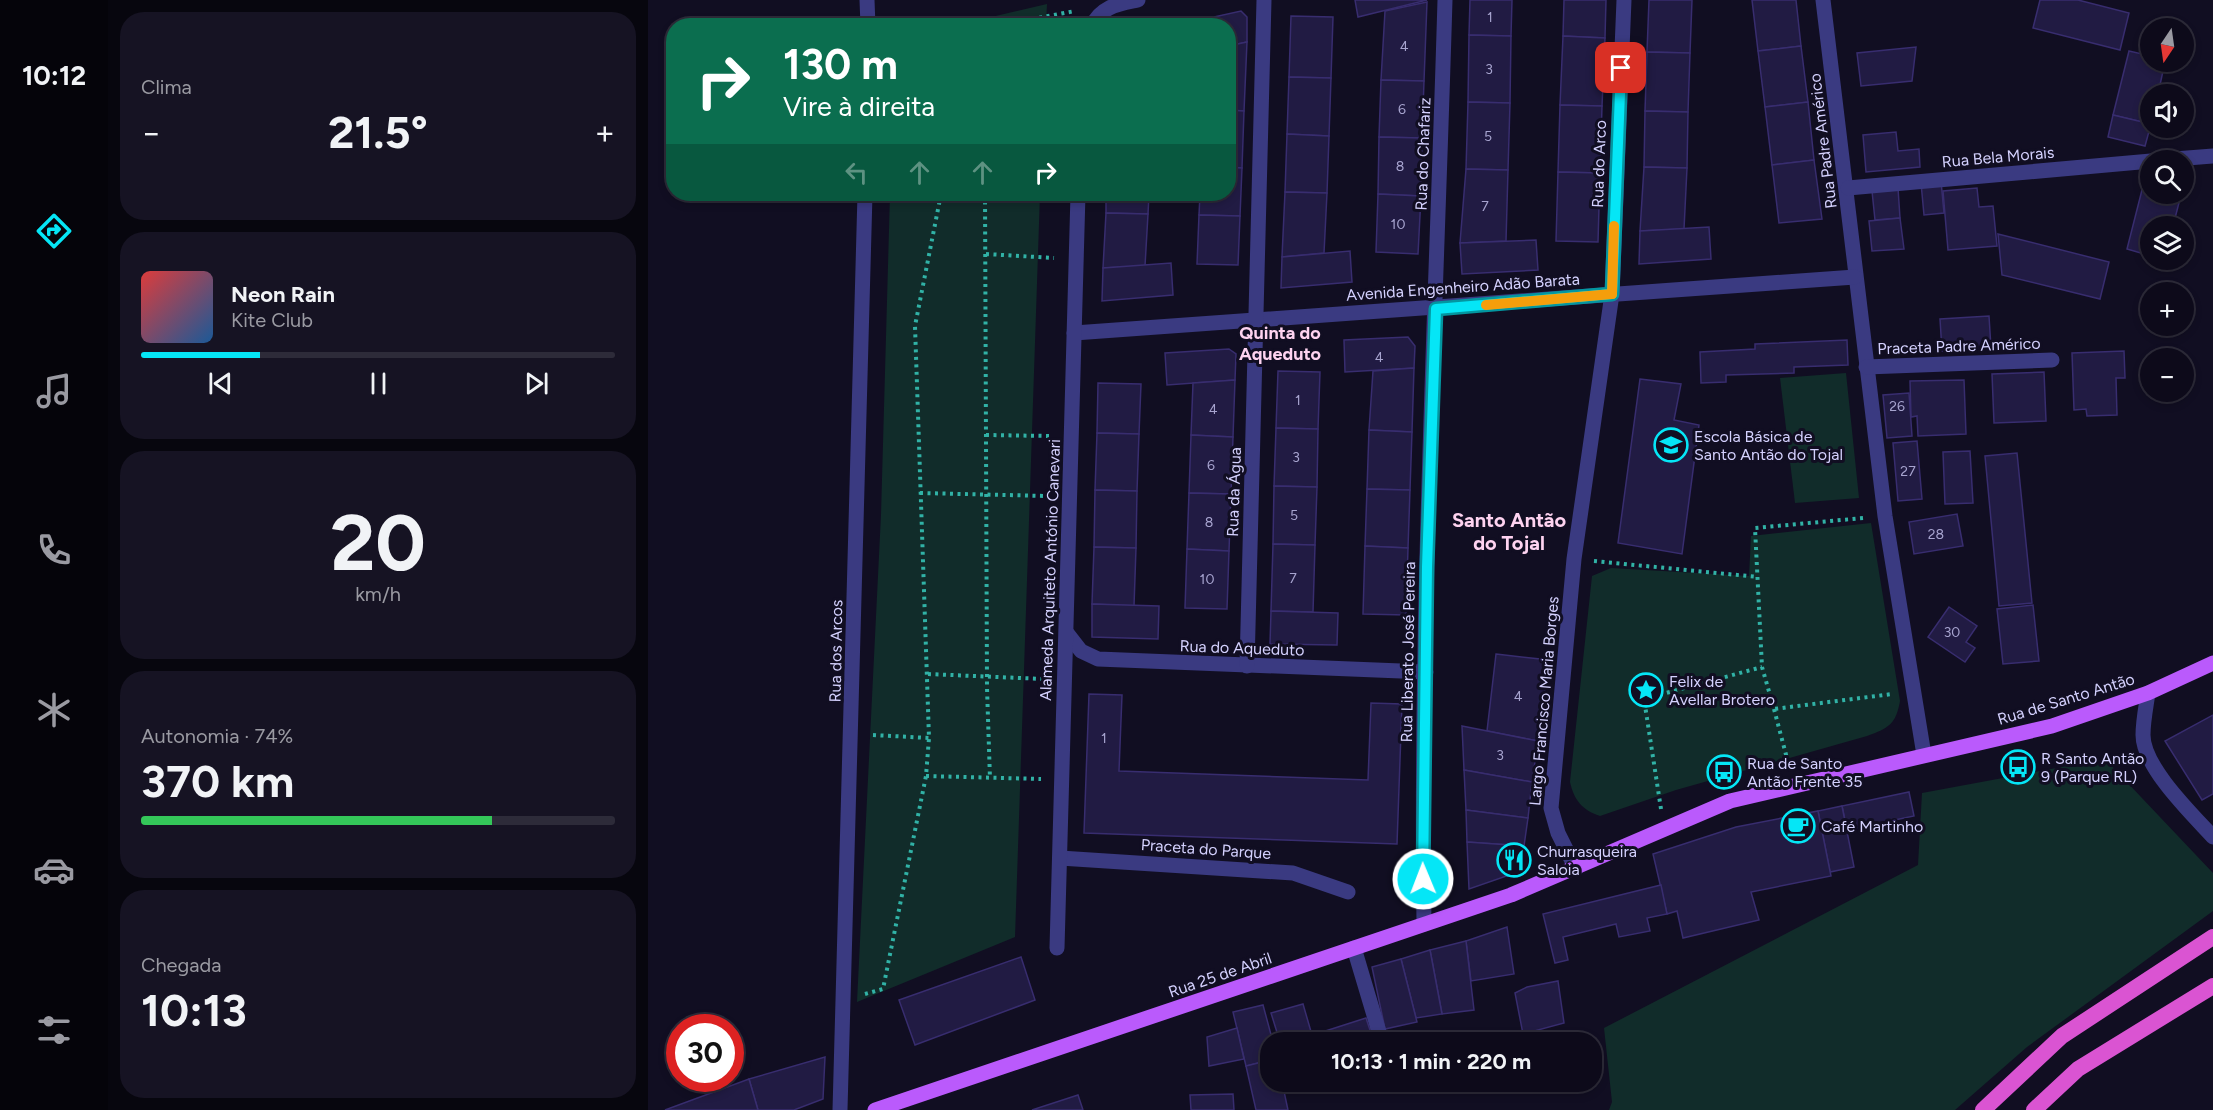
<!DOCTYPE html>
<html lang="pt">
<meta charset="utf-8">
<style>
body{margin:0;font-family:Figtree,sans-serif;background:#161323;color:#f1f3f6;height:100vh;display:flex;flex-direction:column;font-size:22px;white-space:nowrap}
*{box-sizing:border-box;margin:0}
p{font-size:20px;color:#9a9aa2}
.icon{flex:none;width:33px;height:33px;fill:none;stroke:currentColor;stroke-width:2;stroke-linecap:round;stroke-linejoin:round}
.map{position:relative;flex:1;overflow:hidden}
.drawer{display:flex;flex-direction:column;gap:12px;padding:12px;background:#07060e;width:540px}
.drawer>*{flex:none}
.top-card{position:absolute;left:18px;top:18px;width:570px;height:183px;border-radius:24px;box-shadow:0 3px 9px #0003,0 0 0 2px #2d2b39;background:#0b6e4f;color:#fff;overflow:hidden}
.needle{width:39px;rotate:193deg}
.controls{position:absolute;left:1492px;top:18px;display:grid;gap:12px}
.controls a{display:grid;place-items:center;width:54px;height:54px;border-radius:50%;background:#0d0a1a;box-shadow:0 3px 9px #0003,0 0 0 2px #2d2b39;font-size:30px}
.speed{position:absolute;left:18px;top:1014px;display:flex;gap:12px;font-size:30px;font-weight:700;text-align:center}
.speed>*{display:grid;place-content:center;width:78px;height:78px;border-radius:50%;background:#0d0a1a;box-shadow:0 3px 9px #0003,0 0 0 2px #2d2b39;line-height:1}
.speed .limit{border:9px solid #d22;background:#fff;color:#111}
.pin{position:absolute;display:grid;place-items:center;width:51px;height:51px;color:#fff;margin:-26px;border-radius:12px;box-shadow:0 3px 9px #0006}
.me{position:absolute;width:66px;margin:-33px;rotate:359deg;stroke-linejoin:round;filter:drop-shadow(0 0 4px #0008)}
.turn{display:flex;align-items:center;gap:21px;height:126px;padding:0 18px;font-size:27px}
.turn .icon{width:78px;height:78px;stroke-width:2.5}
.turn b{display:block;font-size:42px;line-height:51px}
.lanes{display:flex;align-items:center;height:57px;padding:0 18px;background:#0003;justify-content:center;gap:30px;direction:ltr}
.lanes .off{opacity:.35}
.big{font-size:45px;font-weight:700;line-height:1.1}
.drawer .widget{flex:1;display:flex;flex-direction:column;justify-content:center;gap:9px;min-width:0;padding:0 21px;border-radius:24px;background:#161323}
.drawer .dial{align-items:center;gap:0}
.dial b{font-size:78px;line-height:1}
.song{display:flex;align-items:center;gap:18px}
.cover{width:72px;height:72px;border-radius:9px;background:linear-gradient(135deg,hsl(0 70% 55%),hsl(210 70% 35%))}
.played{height:6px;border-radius:3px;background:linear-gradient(90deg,#05e6f6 25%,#2d2b39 25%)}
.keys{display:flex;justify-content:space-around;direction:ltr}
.heat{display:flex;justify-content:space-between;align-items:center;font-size:33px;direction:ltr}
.charge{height:9px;border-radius:4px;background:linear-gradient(90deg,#34c759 74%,#2d2b39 0)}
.trip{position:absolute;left:612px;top:1032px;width:342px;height:60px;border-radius:24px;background:#0d0a1a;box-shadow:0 3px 9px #0003,0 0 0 2px #2d2b39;font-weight:700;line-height:60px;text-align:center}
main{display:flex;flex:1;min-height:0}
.menu{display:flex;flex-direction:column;width:108px;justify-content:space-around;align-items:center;background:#05040a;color:#9a9aa2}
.menu .icon{width:42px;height:42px}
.menu .active{color:#05e6f6}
.menu b{font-size:27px;color:#f1f3f6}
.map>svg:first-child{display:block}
</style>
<main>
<nav class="menu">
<b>10:12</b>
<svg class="icon active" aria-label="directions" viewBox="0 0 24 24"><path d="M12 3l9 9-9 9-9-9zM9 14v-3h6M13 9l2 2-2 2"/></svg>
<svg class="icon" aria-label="music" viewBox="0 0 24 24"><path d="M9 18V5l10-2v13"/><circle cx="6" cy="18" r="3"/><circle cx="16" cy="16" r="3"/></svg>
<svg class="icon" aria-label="phone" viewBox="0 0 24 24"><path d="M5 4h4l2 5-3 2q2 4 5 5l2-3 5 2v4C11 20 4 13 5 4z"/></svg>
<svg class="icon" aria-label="climate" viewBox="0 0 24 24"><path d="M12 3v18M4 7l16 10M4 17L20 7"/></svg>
<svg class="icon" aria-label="car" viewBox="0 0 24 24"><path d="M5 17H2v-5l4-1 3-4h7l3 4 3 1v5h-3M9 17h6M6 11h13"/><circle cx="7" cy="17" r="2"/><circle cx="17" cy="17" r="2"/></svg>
<svg class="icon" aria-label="filters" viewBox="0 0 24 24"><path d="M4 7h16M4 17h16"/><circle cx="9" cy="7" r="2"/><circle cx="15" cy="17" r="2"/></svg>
</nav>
<section class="drawer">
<div class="widget"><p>Clima</p>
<div class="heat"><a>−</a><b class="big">21.5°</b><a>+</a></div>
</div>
<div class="widget">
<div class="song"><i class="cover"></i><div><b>Neon Rain</b><p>Kite Club</p></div></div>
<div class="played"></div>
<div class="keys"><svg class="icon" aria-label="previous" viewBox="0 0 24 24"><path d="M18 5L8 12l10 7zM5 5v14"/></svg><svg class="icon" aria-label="pause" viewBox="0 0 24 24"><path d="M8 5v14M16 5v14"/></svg><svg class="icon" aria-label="next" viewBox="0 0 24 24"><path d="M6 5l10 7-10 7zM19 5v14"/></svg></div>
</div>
<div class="widget dial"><b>20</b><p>km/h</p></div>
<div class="widget"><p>Autonomia · 74%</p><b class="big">370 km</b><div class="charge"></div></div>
<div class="widget"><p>Chegada</p><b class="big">10:13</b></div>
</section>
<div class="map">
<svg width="1565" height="1110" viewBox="0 0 1565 1110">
<rect width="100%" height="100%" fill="#110e22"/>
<g fill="#112c2a">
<polygon points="399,4 398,25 309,25"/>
<polygon points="242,194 392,194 367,937 209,1002 233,515"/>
<polygon points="1198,373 1211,498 1147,503 1132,378"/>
<path d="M1223,523L1252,701C1248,724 1241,728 1219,736L1028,790L952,816C934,810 926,800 922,782L944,576L963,568L1101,576L1103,536Z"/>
<polygon points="1457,759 1565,873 1565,911 1379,1047 1307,1110 961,1110 964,1102 956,1028 1270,865 1274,793"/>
</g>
<g fill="#211b43" stroke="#382d6f" stroke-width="1.5">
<polygon points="707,0 779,0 710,17"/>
<polygon points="822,0 864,0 863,36 821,35"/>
<polygon points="916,0 958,0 957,38 915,36"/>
<polygon points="1001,0 1044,0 1042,53 999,52"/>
<polygon points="1104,0 1148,0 1153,46 1110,51"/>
<polygon points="1392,0 1430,0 1481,13 1472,50 1385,28"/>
<polygon points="779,2 776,81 733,80 737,11"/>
<polygon points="593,11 599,17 599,42 580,46 580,26 525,26"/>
<polygon points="643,16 685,17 683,78 641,77"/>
<polygon points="821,35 863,36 862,103 820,102"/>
<polygon points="915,36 957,38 954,106 912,105"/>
<polygon points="599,42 596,111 580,110 580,46"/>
<polygon points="1153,46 1160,102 1117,107 1110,51"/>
<polygon points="1268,47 1264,81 1213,86 1209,53"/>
<polygon points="1481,51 1503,56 1503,62 1517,62 1510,94 1503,94 1503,124 1465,115"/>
<polygon points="999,52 1042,53 1040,112 997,111"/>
<polygon points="641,77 683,78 681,136 639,134"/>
<polygon points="733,80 776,81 774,138 731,137"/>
<polygon points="820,102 862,103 860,170 818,169"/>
<polygon points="1160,102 1166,160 1124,165 1117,107"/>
<polygon points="912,105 954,106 952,173 910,172"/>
<polygon points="580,110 596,111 594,168 580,167"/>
<polygon points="997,111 1040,112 1039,168 996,167"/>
<polygon points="1465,115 1503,124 1497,146 1460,137"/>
<polygon points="1248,132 1250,151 1271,149 1272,167 1218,172 1215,135"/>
<polygon points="639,134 681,136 679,193 637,192"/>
<polygon points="731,137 774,138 773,196 730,194"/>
<polygon points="1166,160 1174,219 1131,223 1124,165"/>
<polygon points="580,167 594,168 592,216 551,215 552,194 580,194"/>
<polygon points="996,167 1039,168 1036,229 992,231"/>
<polygon points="818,169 860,170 858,241 812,243"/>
<polygon points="910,172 952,173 950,242 908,241"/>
<polygon points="1293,181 1296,213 1276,215 1273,183"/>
<polygon points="1495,186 1503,188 1503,194 1533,195 1525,226 1503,226 1503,256 1479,249"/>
<polygon points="1250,188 1252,218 1227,220 1224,191"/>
<polygon points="1329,188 1331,207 1345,206 1349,246 1300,250 1295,191"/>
<polygon points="637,192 679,193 676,253 634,257"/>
<polygon points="458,194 501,194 500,214 458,213"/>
<polygon points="730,194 773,196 770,254 728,252"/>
<polygon points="458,213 500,214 497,266 455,268"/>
<polygon points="551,215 592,216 590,265 549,264"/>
<polygon points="1252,218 1256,249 1224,251 1221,221"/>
<polygon points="1061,227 1063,259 991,264 992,231"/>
<polygon points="1350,234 1461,262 1452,299 1354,275"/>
<polygon points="888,240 890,270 814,274 812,243"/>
<polygon points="702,251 704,282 633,288 634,257"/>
<polygon points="523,263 525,295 454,301 455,268"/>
<polygon points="1341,316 1343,348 1294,351 1292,319"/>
<polygon points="760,337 767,346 766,368 697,372 696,340"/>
<polygon points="1199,340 1200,365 1146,367 1146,373 1078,375 1078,382 1053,383 1052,352 1107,349 1107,344"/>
<polygon points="581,349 588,354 587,380 519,385 517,353"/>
<polygon points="1476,351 1477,378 1468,378 1469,415 1439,416 1438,409 1426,410 1424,353"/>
<polygon points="766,368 764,432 721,430 725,371"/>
<polygon points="630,371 672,372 670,429 628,428"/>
<polygon points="1396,372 1398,421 1346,423 1344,374"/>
<polygon points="992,379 1033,384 1026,420 1051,425 1034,554 970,543"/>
<polygon points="587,380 585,437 543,435 545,383"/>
<polygon points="1316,380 1318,434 1270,436 1269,416 1263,417 1262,381"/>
<polygon points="450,383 493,384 491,434 449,433"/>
<polygon points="1261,393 1264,436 1239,438 1235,395"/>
<polygon points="628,428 670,429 669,487 626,486"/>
<polygon points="721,430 764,432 762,490 719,489"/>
<polygon points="449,433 491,434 489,491 447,490"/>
<polygon points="543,435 585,437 583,494 541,493"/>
<polygon points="1269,441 1274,499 1250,501 1245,443"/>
<polygon points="1322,451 1325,503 1297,504 1295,452"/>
<polygon points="1369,453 1384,603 1351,606 1337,456"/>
<polygon points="626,486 669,487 667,545 625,544"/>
<polygon points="719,489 762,490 760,548 717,546"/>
<polygon points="447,490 489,491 488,548 446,547"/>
<polygon points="541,493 583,494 581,551 539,549"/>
<polygon points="1309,514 1315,546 1266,554 1261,522"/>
<polygon points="625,544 667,545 665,612 623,611"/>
<polygon points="717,546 760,548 758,615 715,614"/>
<polygon points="446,547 488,548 486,606 444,604"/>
<polygon points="539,549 581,551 579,609 537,608"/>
<polygon points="444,604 511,606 510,639 444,637"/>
<polygon points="1385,605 1391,661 1355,664 1349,609"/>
<polygon points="1301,607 1329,626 1318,642 1327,648 1317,662 1280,637"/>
<polygon points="623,611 690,613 689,645 622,644"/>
<polygon points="848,654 901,660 890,741 839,731"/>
<polygon points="441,694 474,695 471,771 720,780 723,703 754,704 749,844 436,833"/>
<polygon points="1565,715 1565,794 1554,800 1517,741"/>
<polygon points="814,726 890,741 884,782 816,770"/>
<polygon points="816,770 884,782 880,818 818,810"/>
<polygon points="1261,792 1266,816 1199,830 1194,806"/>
<polygon points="1194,806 1206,867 1182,872 1170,811"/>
<polygon points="818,810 880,818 876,846 819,842"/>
<polygon points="1170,811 1183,876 1103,892 1111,920 1035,938 1029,911 1019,914 1005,854 1088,827"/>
<polygon points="819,842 876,846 873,871 821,889"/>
<polygon points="1013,885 1019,914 999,918 1002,931 971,937 968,924 915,937 920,960 907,963 895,914"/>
<polygon points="859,927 866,974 823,981 818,941"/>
<polygon points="818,941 826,1010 794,1014 782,950"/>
<polygon points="782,950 794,1014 768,1018 753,959"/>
<polygon points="373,957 387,1000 267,1045 251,1000"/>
<polygon points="753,959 769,1022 737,1029 724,967"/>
<polygon points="910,981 916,1023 875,1034 867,993 879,987"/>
<polygon points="655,1004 666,1042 632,1042 623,1013"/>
<polygon points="615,1005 625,1042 622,1042 622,1060 598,1066 585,1012"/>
<polygon points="718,1018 726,1042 671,1042 668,1034"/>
<polygon points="589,1028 596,1059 561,1066 559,1037"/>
<polygon points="177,1057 175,1099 146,1110 110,1110 101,1079"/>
<polygon points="622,1060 622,1082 634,1082 640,1110 608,1110 598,1066"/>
<polygon points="101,1079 110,1110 17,1110"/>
<polygon points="585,1094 586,1110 543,1110 542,1095"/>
<polygon points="430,1095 435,1110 384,1110"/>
</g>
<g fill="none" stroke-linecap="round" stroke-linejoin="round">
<g stroke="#31b2a6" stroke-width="4" stroke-dasharray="3 4.5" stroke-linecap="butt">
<polyline points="347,26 427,11"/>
<polyline points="337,194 339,688 342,779"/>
<polyline points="338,254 406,258"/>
<polyline points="338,435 402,436"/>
<polyline points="272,493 400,496"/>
<polyline points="1215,518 1107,528 1114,667 1126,709 1244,694"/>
<polyline points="946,561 1110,577"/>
<polyline points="280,674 395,679"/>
<polyline points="1126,709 1141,766"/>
<polyline points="225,735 281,738"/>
<polyline points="278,776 393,779"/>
<polyline points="1013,809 996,699 1114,667"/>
<polyline points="217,994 235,989 278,776 281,738 267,326 293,194"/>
</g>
<polyline stroke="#3a3a81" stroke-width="15" points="706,948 734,1042"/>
<g stroke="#3a3a81" stroke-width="15">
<polyline points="219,0 220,26"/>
<polyline points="1175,0 1237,516 1276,755"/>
<path d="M444,26C453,6 471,4 490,0"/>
<polyline points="1514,160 1565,156"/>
<polyline points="1200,188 1503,161"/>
<polyline points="426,333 1207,277"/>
<polyline points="1218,367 1404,360"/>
<polyline points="419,633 433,651 450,659 778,672"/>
<polyline points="599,666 616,0"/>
<path d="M1500,693C1498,707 1495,721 1495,735C1495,767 1544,814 1565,837"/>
<polyline points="412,858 645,873 700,892"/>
<polyline points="928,869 910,833 903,808 926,559 964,294 976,0"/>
<path d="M776,924C772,616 788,308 797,0"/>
<polyline points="409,948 430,194"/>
<polyline points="192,1110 217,194"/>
</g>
<polyline stroke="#ba5afc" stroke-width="15" points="227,1110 863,895 1082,801 1404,726 1500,693 1565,663"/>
<g stroke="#da54d2" stroke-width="16">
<polyline points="1335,1110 1414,1036 1565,937"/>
<polyline points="1386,1110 1430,1069 1565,986"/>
</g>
</g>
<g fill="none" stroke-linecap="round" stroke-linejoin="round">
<defs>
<polyline id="route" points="775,879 779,567 788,309 964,294 973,68"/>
</defs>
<use href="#route" stroke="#0396a0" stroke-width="15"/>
<use href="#route" stroke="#05e6f6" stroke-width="10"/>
<polyline stroke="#f59e0b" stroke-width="10" points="838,305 964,294 966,226"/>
</g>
<defs>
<symbol id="school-ring" viewBox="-11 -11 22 22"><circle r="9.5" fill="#110e22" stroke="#05e6f6" stroke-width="1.5"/><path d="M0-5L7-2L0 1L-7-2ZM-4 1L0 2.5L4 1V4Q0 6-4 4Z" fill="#05e6f6"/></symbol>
<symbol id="sight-ring" viewBox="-11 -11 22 22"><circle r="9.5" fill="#110e22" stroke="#05e6f6" stroke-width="1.5"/><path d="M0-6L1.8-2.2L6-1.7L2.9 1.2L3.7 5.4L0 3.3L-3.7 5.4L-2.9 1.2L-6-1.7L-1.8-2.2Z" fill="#05e6f6"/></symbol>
<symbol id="bus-ring" viewBox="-11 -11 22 22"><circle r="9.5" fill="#110e22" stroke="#05e6f6" stroke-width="1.5"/><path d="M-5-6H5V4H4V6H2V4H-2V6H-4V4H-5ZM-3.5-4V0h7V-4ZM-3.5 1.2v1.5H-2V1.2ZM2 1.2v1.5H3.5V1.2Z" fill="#05e6f6"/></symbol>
<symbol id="cafe-ring" viewBox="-11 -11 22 22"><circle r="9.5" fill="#110e22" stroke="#05e6f6" stroke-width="1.5"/><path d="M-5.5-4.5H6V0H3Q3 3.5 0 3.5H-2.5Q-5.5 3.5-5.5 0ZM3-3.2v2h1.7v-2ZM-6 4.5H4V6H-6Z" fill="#05e6f6"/></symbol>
<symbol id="restaurant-ring" viewBox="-11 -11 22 22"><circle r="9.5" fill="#110e22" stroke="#05e6f6" stroke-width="1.5"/><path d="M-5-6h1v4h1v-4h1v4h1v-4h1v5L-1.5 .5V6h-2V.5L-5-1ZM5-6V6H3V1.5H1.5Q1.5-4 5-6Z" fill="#05e6f6"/></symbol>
</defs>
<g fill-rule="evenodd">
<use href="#school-ring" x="1004" y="426" width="38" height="38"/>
<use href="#sight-ring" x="979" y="671" width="38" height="38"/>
<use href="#bus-ring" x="1351" y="748" width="38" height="38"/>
<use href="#bus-ring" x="1057" y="753" width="38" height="38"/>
<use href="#cafe-ring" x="1131" y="807" width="38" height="38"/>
<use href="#restaurant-ring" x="847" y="841" width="38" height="38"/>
</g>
<g text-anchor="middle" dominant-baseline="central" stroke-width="6" stroke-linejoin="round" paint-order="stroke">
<g font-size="14" fill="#a7a4cf">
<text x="842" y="17">1</text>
<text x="756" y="46">4</text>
<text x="841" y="69">3</text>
<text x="754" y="109">6</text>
<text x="840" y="136">5</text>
<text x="752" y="166">8</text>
<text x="837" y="206">7</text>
<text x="750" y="224">10</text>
<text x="731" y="357">4</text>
<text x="650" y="400">1</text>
<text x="1249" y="406">26</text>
<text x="565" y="409">4</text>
<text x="648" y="457">3</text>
<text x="563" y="465">6</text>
<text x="1260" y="471">27</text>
<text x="646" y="515">5</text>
<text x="561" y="522">8</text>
<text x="1288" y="534">28</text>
<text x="645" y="578">7</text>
<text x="559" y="579">10</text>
<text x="1304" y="632">30</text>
<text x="870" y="696">4</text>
<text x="456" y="738">1</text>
<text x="852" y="755">3</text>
</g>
<g font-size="16" fill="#d4d1fe" stroke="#110e22">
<text transform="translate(1175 141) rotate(-97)">Rua Padre Américo</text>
<text transform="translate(775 154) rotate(-88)">Rua do Chafariz</text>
<text transform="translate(1350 157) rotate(-5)">Rua Bela Morais</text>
<text transform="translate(951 164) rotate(-88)">Rua do Arco</text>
<text transform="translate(815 287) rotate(-4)">Avenida Engenheiro Adão Barata</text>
<text transform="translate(1311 346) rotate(-2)">Praceta Padre Américo</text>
<text transform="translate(586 492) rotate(-88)">Rua da Água</text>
<text transform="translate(402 570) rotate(-88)">Alameda Arquiteto António Canevari</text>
<text transform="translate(594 648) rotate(2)">Rua do Aqueduto</text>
<text transform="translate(188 651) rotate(-89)">Rua dos Arcos</text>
<text transform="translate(760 652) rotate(-89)">Rua Liberato José Pereira</text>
<text transform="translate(1418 699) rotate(-17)">Rua de Santo Antão</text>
<text transform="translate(896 701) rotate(-85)">Largo Francisco Maria Borges</text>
<text transform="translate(558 849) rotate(4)">Praceta do Parque</text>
<text transform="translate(572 975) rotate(-19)">Rua 25 de Abril</text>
</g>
<g font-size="16" fill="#d4d1fe" stroke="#110e22" text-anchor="start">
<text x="1046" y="436">Escola Básica de<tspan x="1046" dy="18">Santo Antão do Tojal</tspan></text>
<text x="1021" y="681">Felix de<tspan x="1021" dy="18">Avellar Brotero</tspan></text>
<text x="1393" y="758">R Santo Antão<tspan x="1393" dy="18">9 (Parque RL)</tspan></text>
<text x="1099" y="763">Rua de Santo<tspan x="1099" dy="18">Antão Frente 35</tspan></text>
<text x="1173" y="826">Café Martinho</text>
<text x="889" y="851">Churrasqueira<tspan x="889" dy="18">Saloia</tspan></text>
</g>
<g font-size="18" font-weight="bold" fill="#fed3f0" stroke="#110e22">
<text x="632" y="333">Quinta do<tspan x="632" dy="21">Aqueduto</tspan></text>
</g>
<g font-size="20" font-weight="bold" fill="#fed3f0" stroke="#110e22">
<text x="861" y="520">Santo Antão<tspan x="861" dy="23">do Tojal</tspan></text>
</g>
</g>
</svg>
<div class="controls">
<a><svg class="needle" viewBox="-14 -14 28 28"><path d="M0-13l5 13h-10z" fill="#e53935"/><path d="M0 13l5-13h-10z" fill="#9a9aa2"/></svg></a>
<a><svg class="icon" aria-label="sound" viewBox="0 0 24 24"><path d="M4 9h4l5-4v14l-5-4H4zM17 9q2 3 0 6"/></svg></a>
<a><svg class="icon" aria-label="search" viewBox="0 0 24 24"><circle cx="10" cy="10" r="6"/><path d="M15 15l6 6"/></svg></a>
<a><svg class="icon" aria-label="layers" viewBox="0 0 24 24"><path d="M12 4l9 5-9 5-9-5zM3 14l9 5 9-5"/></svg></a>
<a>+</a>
<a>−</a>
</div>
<div class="speed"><div class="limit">30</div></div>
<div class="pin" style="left:973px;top:68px;background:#d93025"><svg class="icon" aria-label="arrive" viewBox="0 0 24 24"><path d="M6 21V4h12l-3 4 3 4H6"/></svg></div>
<svg class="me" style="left:775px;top:879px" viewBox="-20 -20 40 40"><circle r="17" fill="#05e6f6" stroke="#fff" stroke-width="3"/><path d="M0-11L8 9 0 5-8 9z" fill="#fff"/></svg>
<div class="trip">10:13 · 1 min · 220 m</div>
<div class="top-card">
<div class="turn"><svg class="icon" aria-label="right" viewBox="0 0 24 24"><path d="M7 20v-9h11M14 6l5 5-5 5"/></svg><div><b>130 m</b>Vire à direita</div></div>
<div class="lanes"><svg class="icon off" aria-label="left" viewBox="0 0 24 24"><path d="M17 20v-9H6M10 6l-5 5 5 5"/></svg><svg class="icon off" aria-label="ahead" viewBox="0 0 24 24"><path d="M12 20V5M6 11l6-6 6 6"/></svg><svg class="icon off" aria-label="ahead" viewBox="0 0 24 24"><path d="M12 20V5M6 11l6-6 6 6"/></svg><svg class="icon" aria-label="right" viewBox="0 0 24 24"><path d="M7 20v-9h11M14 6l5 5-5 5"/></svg></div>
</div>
</div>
</main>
